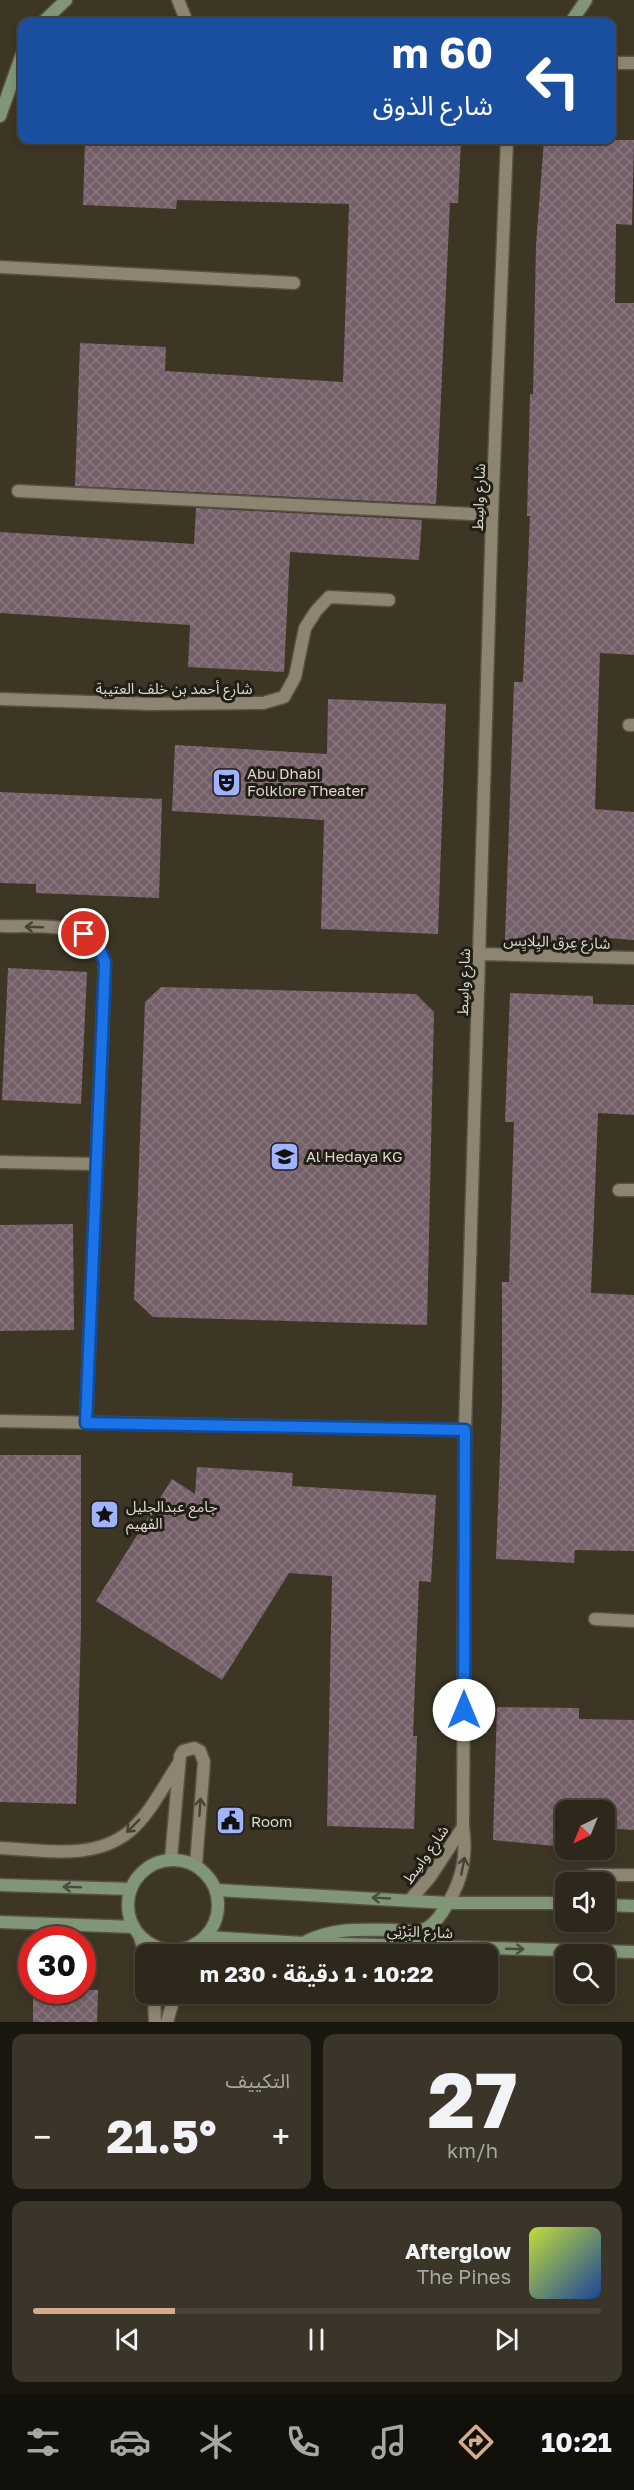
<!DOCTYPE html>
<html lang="ar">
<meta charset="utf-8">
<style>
body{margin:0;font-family:"Golos Text","Noto Sans Arabic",sans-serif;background:#3a3429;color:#f1f3f6;direction:rtl;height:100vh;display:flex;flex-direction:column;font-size:22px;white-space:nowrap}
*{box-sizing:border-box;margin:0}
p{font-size:20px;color:#a7a6a3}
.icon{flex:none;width:33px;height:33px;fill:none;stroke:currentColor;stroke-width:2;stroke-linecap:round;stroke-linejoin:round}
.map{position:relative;height:2022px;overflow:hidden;direction:ltr}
.panel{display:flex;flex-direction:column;gap:12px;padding:12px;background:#19160f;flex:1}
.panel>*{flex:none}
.banner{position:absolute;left:18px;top:18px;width:598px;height:126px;border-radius:12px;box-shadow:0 3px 9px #0003,0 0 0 2px #49443b;direction:rtl;background:#1a4fa0;color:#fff;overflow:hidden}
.needle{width:39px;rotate:223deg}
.tools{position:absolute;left:555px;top:1800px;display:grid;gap:12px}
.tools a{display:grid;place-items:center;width:60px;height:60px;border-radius:12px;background:#2e281c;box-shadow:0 3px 9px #0003,0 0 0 2px #49443b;font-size:30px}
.speed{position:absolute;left:18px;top:1926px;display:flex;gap:12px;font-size:30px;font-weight:700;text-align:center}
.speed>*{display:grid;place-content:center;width:78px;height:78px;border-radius:50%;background:#2e281c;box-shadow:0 3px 9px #0003,0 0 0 2px #49443b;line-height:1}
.speed .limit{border:9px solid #d22;background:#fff;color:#111}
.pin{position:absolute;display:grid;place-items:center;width:51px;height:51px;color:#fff;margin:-26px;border:3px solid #fff;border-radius:50%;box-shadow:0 2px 6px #0007}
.me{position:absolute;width:66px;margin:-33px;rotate:0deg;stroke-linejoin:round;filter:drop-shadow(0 0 4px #0008)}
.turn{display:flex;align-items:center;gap:21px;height:126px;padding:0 24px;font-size:27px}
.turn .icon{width:78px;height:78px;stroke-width:2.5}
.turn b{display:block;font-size:42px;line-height:51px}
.big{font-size:45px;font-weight:700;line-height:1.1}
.panel .tile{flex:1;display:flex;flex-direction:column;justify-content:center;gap:9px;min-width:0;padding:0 21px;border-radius:12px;background:#3a3429}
.panel .dial{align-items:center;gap:0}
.dial b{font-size:78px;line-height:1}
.song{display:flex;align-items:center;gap:18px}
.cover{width:72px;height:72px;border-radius:9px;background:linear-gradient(135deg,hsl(70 70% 55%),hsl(220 70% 35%))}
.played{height:6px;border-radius:3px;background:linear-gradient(90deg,#d6ab8b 25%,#49443b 25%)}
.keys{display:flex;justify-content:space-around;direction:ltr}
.heat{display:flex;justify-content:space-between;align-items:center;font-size:33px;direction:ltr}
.panel .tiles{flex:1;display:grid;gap:12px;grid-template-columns:1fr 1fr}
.tile:last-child{grid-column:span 2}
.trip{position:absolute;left:135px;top:1944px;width:363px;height:60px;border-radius:12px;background:#2e281c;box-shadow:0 3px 9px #0003,0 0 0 2px #49443b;font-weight:700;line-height:60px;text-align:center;direction:rtl}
.dock{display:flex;height:96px;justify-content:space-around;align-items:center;background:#12100b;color:#a7a6a3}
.dock .icon{width:42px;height:42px}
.dock .selected{color:#d6ab8b}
.dock b{font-size:27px;color:#f1f3f6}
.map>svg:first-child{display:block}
</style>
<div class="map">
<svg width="634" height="2022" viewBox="0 0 634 2022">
<defs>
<pattern id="building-cross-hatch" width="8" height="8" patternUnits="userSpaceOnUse" patternTransform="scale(1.5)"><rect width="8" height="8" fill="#756069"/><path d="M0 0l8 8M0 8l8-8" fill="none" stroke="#88767d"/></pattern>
</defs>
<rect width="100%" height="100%" fill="#3d3625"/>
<g fill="url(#building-cross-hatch)">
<polygon points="85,140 461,140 458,203 450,203 436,504 75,486 80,343 166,347 165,371 343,382 349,204 177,200 176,209 83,205"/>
<polygon points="544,140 634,140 632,225 616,224 615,303 634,303 634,655 600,653 595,809 634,812 634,940 597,937 597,945 505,940 514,682 523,682 530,516 527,516 530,394 533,394 536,245"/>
<polygon points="196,508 422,520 419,560 290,552 284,672 188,667 190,625 0,613 0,532 194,544"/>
<polygon points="328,699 446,704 438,934 321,929 324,820 172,811 175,745 327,754"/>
<polygon points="0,792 162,799 159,898 36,893 36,884 0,883"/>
<polygon points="8,968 87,972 81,1104 2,1100"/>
<polygon points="161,987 416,994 434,1012 427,1325 153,1317 134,1299 145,1002"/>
<polygon points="510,993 593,996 593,1004 634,1005 634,1115 598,1113 591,1293 634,1295 634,1551 575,1550 574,1563 496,1559 502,1402 502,1282 509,1282 514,1122 505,1122"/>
<polygon points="73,1224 74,1330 0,1331 0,1225"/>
<polygon points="0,1455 81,1455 81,1627 76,1804 0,1802"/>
<polygon points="197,1467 293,1473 292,1486 436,1495 431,1582 419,1581 413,1736 417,1736 414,1829 327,1826 332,1576 289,1573 222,1680 96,1601 172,1479 195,1494"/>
<polygon points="497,1707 579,1708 579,1719 634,1720 634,1830 604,1828 604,1810 566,1810 566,1847 493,1840"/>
<polygon points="33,1990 98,1990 97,2022 33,2022"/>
</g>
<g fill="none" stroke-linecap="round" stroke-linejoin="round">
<defs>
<g id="lane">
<path d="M0,1848C43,1850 94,1861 130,1831C150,1814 164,1785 179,1763"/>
<polyline points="171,1859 180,1756 183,1751 194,1748 200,1751 204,1762 196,1865"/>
</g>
<g id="street">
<polyline points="178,0 187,22"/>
<polyline points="612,63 634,63"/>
<polyline points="0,267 294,283"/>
<polyline points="18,491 492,515"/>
<polyline points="0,699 151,704 263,703 284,697 295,677 305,628 316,611 329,597 389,600"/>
<polyline points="629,725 634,725"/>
<path d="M0,926C25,927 77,922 95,942C100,948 102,955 105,963L86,1423"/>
<polyline points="478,954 634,958"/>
<polyline points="0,1162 95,1164"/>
<polyline points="619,1190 634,1190"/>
<polyline points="0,1421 465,1430"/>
<polyline points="595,1619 634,1621"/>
<polyline points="573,1882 591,1875 634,1875"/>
<polyline points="411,1899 430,1877 463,1827"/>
<polyline points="557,1902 566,1890"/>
<path d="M448,1903C463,1878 467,1855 463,1827L465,1430L492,515L507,140"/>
<polyline points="139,1935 146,1955"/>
<polyline points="193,1954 199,1943"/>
<polyline points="154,1994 155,2022"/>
<polyline points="167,2022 175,1994"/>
</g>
<g id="secondary">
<polyline points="43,22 66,0"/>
<polyline points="571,22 586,0"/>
<polyline points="0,116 22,54"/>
<circle cx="173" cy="1905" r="45"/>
<polyline points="0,1885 131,1889"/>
<polyline points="217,1890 448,1903 566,1903"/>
<polyline points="604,1905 634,1906"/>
<polyline points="0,1922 134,1927"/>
<polyline points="205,1937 304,1943 634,1952"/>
<path d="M307,1941C336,1927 364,1930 395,1930C405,1931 417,1933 427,1928C436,1923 443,1912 448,1903"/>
</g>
</defs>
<use href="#lane" stroke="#585143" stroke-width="15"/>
<use href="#street" stroke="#585143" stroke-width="15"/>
<use href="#secondary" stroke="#585143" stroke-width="15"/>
<use href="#lane" stroke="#8d8571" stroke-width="12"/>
<use href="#street" stroke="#8d8571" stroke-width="12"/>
<use href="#secondary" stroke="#809677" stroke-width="12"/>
</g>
<defs><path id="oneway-shaft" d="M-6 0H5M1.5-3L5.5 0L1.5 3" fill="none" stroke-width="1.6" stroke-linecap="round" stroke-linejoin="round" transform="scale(1.5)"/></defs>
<g stroke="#474236">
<use href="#oneway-shaft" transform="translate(34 927) rotate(-178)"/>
<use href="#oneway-shaft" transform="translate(200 1807) rotate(-86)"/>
<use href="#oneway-shaft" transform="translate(133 1826) rotate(135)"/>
<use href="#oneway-shaft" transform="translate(463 1866) rotate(-79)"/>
</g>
<g stroke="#474e3d">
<use href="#oneway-shaft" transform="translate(72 1887) rotate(-178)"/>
<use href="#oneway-shaft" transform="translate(381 1898) rotate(-177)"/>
<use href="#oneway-shaft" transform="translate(515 1949) rotate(2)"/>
</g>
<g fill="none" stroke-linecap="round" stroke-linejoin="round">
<defs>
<path id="route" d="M84,934C96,942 101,950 105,963L86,1423L465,1430L464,1710"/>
</defs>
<use href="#route" stroke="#114b97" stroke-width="15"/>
<use href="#route" stroke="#1a73e8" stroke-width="10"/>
</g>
<defs>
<symbol id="theatre-square" viewBox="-11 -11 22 22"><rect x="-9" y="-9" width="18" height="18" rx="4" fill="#a0b3fd" stroke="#211e16"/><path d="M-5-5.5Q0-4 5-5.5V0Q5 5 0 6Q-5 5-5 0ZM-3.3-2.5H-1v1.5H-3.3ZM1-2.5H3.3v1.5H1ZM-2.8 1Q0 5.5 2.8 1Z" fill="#111"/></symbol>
<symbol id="school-square" viewBox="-11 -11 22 22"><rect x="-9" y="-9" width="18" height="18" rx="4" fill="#a0b3fd" stroke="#211e16"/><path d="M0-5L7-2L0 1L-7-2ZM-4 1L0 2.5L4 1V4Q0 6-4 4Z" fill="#111"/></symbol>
<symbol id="sight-square" viewBox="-11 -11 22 22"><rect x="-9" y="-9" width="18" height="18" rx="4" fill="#a0b3fd" stroke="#211e16"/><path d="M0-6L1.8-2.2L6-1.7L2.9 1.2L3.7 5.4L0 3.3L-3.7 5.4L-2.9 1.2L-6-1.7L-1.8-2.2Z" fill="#111"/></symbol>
<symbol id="civic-square" viewBox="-11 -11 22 22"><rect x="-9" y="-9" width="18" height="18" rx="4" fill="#a0b3fd" stroke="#211e16"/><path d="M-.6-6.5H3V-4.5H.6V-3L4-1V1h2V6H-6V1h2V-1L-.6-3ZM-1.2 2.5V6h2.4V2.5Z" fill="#111"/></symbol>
</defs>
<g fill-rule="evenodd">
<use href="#theatre-square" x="210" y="766" width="33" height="33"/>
<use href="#school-square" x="268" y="1140" width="33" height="33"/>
<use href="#sight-square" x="88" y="1498" width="33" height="33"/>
<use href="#civic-square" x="214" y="1804" width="33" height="33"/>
</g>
<g text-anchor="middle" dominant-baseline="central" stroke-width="6" stroke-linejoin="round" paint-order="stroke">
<g font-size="15" fill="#dcd8cd" stroke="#211e16">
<text transform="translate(478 497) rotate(-88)">شارع واسِط</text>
<text x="174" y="688">شارع أحمد بن خلف العتيبة</text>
<text transform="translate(557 941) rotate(2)">شارع عِرق اليِلايِس</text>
<text transform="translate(463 982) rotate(-88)">شارع واسِط</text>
<text transform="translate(425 1854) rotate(-55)">شارع واسِط</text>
<text transform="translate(420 1931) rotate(2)">شارع البَرْنِي</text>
</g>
<g font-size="15" fill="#dcd8cd" stroke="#211e16" text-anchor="start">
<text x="247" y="773">Abu Dhabi<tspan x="247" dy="17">Folklore Theater</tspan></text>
<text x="306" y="1156">Al Hedaya KG</text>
<text x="126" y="1506">جامع عبدالجليل<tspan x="126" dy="17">الفهيم</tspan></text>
<text x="251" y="1821">Room</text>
</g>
</g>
</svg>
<div class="tools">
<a><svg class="needle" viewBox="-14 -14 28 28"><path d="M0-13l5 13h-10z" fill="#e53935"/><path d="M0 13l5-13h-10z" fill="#a7a6a3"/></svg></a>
<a><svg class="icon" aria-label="sound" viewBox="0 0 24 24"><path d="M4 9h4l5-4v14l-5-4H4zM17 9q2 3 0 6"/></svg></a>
<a><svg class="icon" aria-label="search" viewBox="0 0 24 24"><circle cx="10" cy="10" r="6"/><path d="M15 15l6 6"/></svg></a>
</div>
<div class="speed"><div class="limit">30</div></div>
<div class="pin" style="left:84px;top:934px;background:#d93025"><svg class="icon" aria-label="arrive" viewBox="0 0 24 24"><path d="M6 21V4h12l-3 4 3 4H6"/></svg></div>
<svg class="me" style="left:464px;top:1710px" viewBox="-20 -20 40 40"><circle r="19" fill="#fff"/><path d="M0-13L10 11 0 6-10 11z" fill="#1a73e8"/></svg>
<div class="trip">10:22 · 1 دقيقة · 230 m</div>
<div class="banner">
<div class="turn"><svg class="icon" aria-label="left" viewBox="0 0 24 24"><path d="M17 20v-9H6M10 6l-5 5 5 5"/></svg><div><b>60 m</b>شارع الذوق</div></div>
</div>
</div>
<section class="panel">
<div class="tiles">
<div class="tile dial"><b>27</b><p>km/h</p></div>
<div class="tile"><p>التكييف</p>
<div class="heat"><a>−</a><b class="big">21.5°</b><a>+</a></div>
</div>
<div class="tile">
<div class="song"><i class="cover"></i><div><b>Afterglow</b><p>The Pines</p></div></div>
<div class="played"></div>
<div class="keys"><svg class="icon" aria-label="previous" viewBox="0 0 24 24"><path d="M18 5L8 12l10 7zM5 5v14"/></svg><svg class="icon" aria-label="pause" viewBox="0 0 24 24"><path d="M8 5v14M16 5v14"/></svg><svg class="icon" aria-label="next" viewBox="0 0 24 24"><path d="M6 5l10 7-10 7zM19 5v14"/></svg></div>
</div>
</div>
</section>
<nav class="dock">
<b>10:21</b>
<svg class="icon selected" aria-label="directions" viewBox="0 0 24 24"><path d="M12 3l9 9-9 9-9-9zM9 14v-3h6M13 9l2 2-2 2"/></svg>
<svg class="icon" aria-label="music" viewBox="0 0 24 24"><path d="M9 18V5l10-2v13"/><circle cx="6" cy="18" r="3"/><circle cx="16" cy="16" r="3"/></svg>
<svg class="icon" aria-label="phone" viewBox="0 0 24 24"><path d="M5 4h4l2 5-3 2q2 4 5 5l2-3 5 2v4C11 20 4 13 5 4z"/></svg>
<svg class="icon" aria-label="climate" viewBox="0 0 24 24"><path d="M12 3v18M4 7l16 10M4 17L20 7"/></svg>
<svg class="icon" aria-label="car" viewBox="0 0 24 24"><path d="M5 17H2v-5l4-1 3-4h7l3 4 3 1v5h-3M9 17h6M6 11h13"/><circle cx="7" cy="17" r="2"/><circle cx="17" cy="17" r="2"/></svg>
<svg class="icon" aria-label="filters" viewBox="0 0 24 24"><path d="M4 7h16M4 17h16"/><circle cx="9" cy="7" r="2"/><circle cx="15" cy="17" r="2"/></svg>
</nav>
